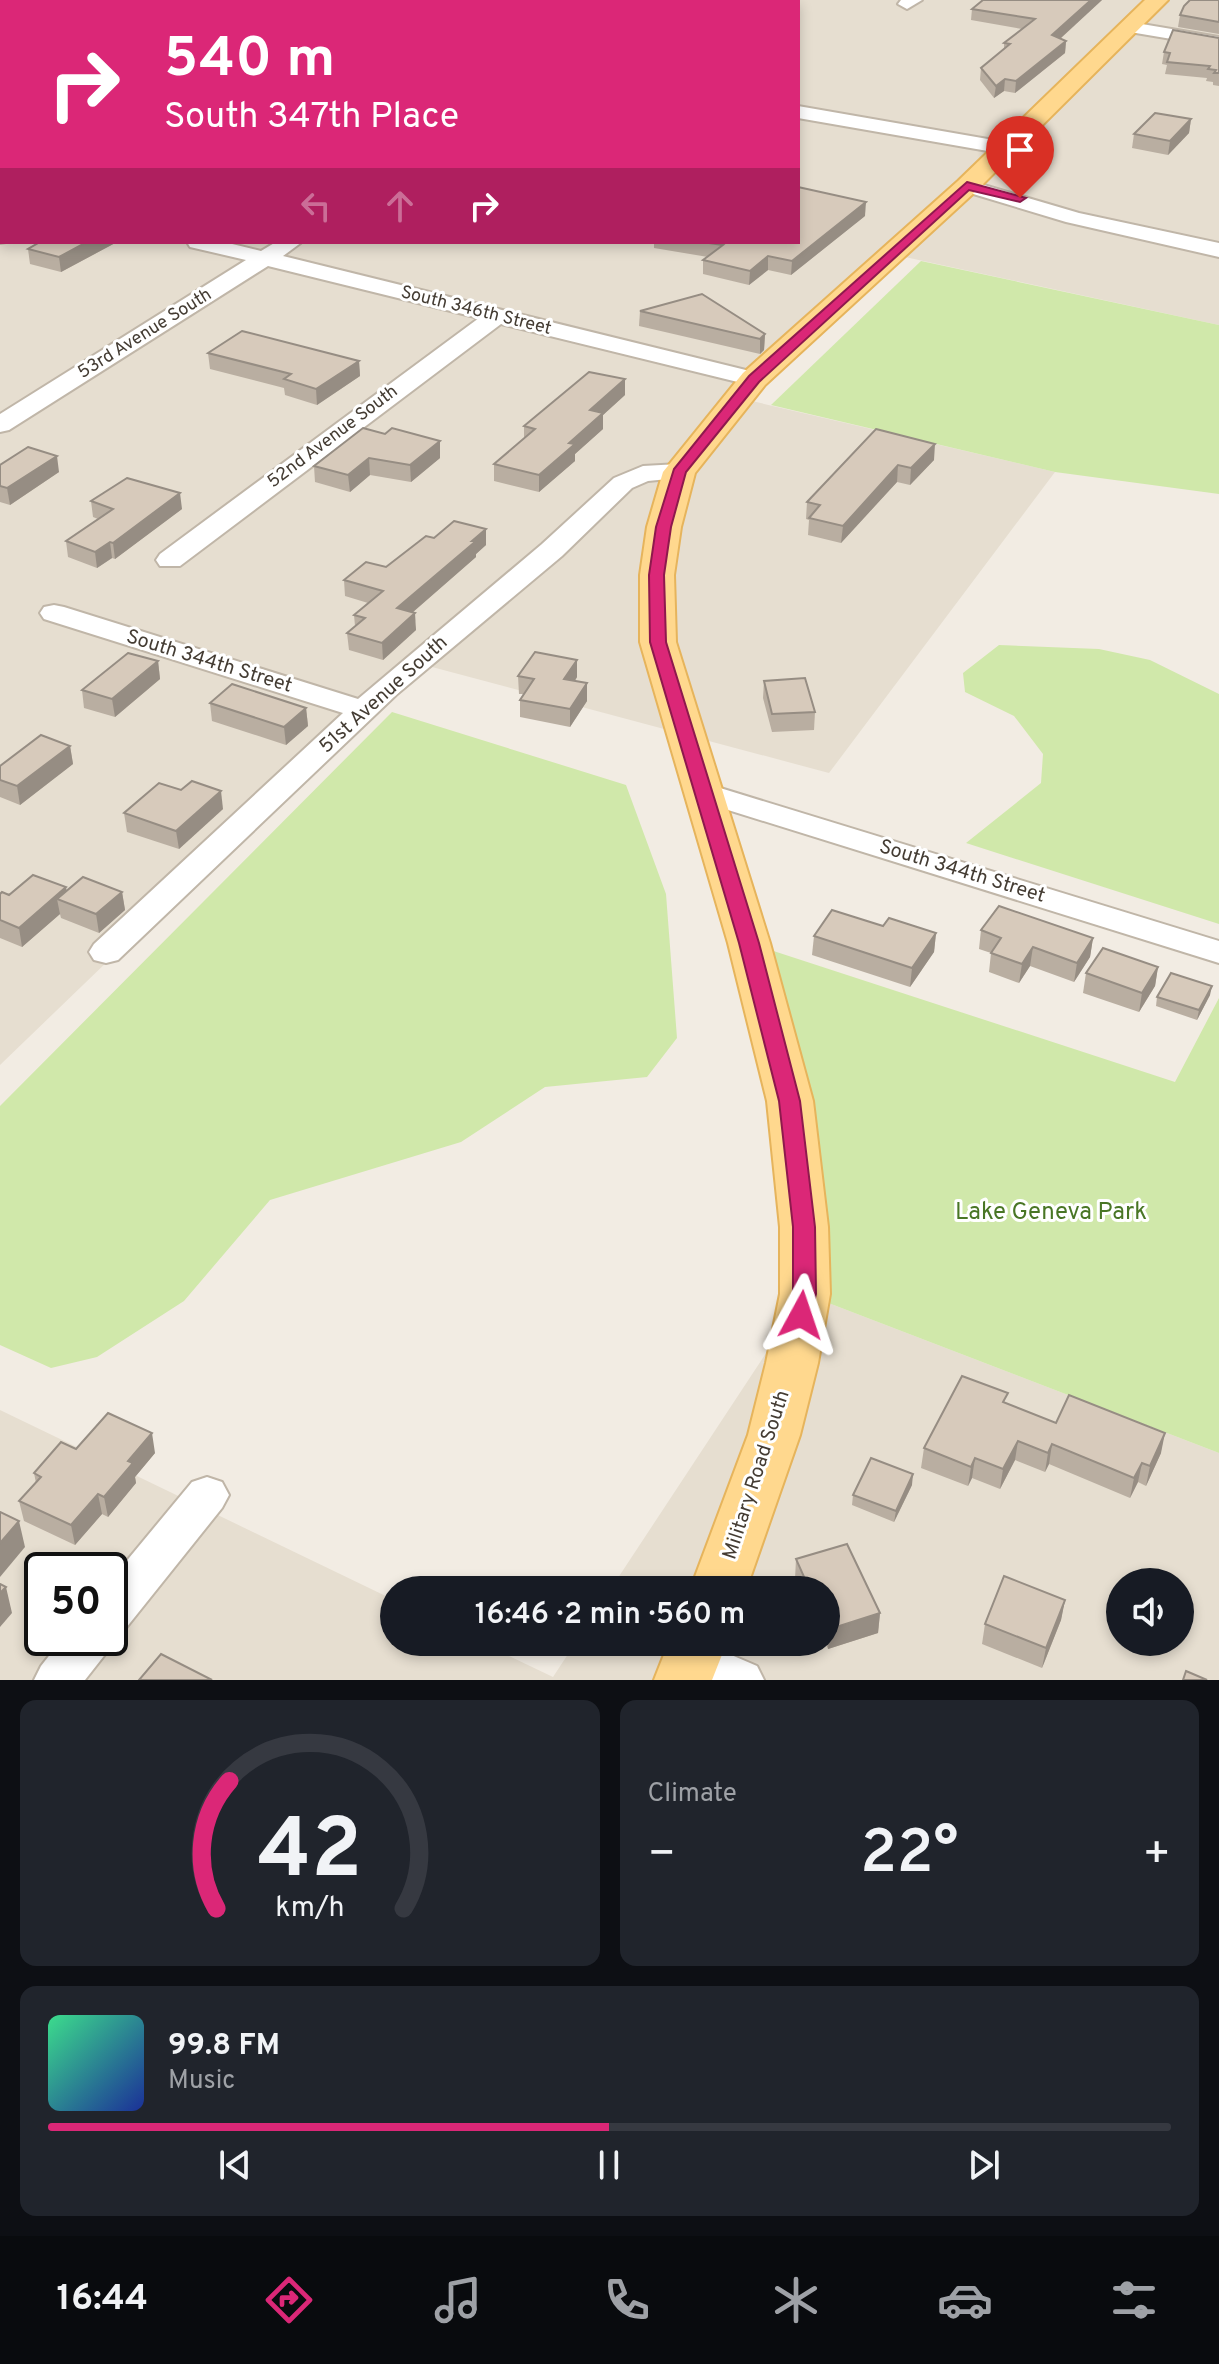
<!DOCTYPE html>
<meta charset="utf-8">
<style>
body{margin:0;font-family:Overpass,sans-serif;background:#20242c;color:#f1f3f6;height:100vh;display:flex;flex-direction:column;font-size:30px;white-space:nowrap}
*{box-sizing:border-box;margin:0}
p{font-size:26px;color:#9ea1a6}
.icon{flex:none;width:44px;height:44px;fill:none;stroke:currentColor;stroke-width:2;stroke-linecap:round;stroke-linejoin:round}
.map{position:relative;height:1680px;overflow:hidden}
.details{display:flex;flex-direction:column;gap:20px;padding:20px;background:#0d0f14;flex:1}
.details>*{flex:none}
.hud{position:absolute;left:0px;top:0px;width:800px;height:244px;box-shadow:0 4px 12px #0003;background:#db2777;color:#fff;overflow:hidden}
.buttons{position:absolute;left:1106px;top:1568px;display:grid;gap:16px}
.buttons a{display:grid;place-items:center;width:88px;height:88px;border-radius:50%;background:#171b24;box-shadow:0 4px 12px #0003;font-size:40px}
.speed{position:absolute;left:24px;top:1552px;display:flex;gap:16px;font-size:40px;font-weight:700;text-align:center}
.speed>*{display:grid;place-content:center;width:104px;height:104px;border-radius:50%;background:#171b24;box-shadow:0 4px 12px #0003;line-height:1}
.speed .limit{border:4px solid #111;border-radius:12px;background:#fff;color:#111}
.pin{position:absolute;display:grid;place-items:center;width:68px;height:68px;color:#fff;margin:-82px -34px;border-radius:50% 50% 50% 0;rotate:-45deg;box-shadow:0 0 8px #0007}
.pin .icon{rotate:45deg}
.me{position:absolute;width:88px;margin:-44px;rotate:5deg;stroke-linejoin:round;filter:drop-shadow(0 0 6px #0008)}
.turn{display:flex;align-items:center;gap:28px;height:168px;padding:0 32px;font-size:36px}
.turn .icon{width:104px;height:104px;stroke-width:2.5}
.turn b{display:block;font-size:56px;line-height:68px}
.lanes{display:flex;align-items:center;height:76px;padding:0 32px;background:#0003;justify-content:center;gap:40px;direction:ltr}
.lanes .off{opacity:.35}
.big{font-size:60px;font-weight:600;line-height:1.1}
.details .tile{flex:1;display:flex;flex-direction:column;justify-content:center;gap:12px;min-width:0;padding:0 28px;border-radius:16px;background:#20242c}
.details .dial{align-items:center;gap:0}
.dial svg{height:208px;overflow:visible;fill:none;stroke:#363941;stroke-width:7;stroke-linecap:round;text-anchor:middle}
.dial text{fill:#f1f3f6;stroke:none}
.song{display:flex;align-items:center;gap:24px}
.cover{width:96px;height:96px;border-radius:12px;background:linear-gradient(135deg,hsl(150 70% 55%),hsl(230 70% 35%))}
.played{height:8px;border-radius:4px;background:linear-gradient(90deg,#db2777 50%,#363941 50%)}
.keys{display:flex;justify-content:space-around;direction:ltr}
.heat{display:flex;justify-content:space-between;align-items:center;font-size:44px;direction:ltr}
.details .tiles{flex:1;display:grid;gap:20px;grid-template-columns:1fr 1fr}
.tile:last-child{grid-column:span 2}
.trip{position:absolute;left:380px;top:1576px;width:460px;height:80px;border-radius:40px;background:#171b24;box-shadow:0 4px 12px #0003;font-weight:600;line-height:80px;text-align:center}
.tabs{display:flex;height:128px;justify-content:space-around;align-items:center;background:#090b0e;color:#9ea1a6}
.tabs .icon{width:56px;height:56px}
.tabs .active{color:#db2777}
.tabs b{font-size:36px;color:#f1f3f6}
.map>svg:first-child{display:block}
</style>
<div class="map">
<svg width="1219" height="1680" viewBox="0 0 1219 1680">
<rect width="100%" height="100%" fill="#f2ece3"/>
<g fill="#e6ded0" fill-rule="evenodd">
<polygon points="0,0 1219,0 1219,325 891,254 739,398 1055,472 829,773 417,663 0,1065 0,152 2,242 798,242 798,2 2,2 0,98"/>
<path d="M805,1294L1219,1453V1680H0V1410L394,1600V1642H480L553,1677L576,1642H826V1590H610ZM42,1570H110V1638H42ZM1120,1582H1180V1642H1120Z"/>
</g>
<g fill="#d0e8aa">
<polygon points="921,261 1219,325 1219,494 1055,472 771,405"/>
<polygon points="999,645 1099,649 1150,660 1219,694 1219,924 966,843 1041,783 1043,754 1014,716 965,692 963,673"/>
<polygon points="392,712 626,785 666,894 677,1038 647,1077 545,1087 461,1142 270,1200 184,1301 97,1357 51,1368 0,1345 0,1106"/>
<polygon points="749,943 1175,1082 1219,998 1219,1453 805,1294"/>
</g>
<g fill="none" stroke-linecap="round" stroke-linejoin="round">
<defs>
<g id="minor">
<polygon points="901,0 922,0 907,9 898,4"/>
<polygon points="1130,22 1219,37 1219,47 1124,31 1121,27 1124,23"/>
<polygon points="798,106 1005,142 1015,148 1005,154 798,118"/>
<polygon points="967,180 1079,213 1219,243 1219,257 1066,222 960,190 957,186"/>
<polygon points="0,230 2,242 6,242 0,243"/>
<polygon points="187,242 224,242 261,251 276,242 302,242 283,256 762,374 766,379 762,384 754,386 501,324 180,566 160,566 156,560 160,554 479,318 268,266 9,430 0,432 0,414 246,260 190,247"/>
<polygon points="679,464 688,467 692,472 688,477 648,481 632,488 562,556 396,695 118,960 106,963 94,960 89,952 94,944 343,713 44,619 40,613 44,607 54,605 64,607 358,699 542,544 614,478 643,466"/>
<polygon points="704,783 1219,941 1219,963 693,799 688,792 693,785"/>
<polygon points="207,1477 222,1482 229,1495 222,1508 126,1628 112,1633 114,1638 107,1652 85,1680 34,1680 41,1666 63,1638 110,1638 110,1581 192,1482"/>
<polygon points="683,1642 701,1642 757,1666 764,1680 691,1680 676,1673 669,1659 676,1645"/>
</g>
<g id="major">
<polygon points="1145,0 1168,0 976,191 765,385 695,473 681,527 674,575 676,642 770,943 813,1101 828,1227 830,1294 818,1363 800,1435 746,1590 690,1590 748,1435 766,1363 780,1294 780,1227 767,1101 728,943 640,642 640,575 647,527 663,472 743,373 958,181"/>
<polygon points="669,1642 727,1642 712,1680 654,1680"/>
</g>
</defs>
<use href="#minor" stroke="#c0b6a8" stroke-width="4"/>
<use href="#major" stroke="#e6b45c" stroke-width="4"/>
<use href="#minor" fill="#fff" fill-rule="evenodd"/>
<use href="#major" fill="#ffd88e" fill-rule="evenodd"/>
</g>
<g fill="#b9aea1">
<polygon points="982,0 1102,0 1060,39 1066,41 1065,53 1015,93 1004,91 994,98 980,80 981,68 1004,49 1004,43 1022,29 971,20 972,9"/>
<polygon points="1219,0 1219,34 1178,27 1180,15"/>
<polygon points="1219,38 1219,86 1213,85 1213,82 1206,81 1207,78 1165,74 1167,65 1162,64 1164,52"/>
<polygon points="1191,119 1189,133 1168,155 1132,148 1134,134"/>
<polygon points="865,216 791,275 768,270 749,285 703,274 703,260 708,257 654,248 654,242 798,242"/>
<polygon points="40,242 117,242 61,272 30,264 28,249"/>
<polygon points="640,311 765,334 764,350 760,354 639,326"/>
<polygon points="208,353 359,361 360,376 317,405 285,395 284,388 210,369"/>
<polygon points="625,395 603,415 603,429 575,454 575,461 539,492 494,481 494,464 524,438 524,426"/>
<polygon points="363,428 440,458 411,482 370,475 350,492 315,482 314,466"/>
<polygon points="876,429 934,460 910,485 897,482 841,543 808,535 809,520 806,519 807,502"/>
<polygon points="0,465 59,472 10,505 0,502"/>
<polygon points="91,501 182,509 115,559 112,558 97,568 68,557 66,541 98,519 93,517"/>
<polygon points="486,529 486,545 476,554 476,557 412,613 416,630 383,660 349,650 347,633 355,626 354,615 368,603 345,596 344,580 386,567 434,538"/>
<polygon points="158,661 160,679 115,717 84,708 82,690"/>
<polygon points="518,676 577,677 575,681 587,701 570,727 520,717 520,700 523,694 519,694"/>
<polygon points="764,681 815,712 814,730 772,732 763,698"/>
<polygon points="210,703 306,708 308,726 286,745 212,721"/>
<polygon points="70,746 73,764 20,805 0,797 0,766"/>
<polygon points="223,809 179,849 127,832 124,813"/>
<polygon points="67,891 122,892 125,910 99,933 61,918 60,914 22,947 0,938 0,894"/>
<polygon points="883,926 936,933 934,952 910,987 812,955 814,936"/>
<polygon points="981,930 1093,938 1090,957 1074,982 1030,966 1019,983 989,972 991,953 979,949"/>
<polygon points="1158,967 1155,986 1139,1012 1083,993 1086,973"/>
<polygon points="1210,995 1197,1020 1156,1006 1157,997"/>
<polygon points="1006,1404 1056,1423 1161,1453 1146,1486 1138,1482 1130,1498 1049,1464 1045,1472 1015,1460 1000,1489 972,1478 968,1486 921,1468 924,1448"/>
<polygon points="76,1449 155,1453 135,1477 136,1483 108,1517 102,1514 75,1545 24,1521 19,1501 36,1483 34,1473"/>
<polygon points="912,1485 894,1522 852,1505 853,1495"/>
<polygon points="796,1559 880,1613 878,1633 828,1649 825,1642 826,1642 826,1590 796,1582 795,1579"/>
<polygon points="1065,1600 1061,1620 1042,1668 982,1644 985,1624"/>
</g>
<g fill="#968d83">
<polygon points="610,0 627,0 624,2 606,2"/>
<polygon points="752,0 768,0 765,2 749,2"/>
<polygon points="1091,0 1102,0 1051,47 1052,35"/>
<polygon points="1066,41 1065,53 1015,93 1016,81"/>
<polygon points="2,42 2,56 0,57 0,43"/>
<polygon points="1005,79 1004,91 994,98 996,86"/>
<polygon points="1191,119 1189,133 1168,155 1170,141"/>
<polygon points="866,202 865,216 791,275 792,261"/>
<polygon points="87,242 117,242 61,272 59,257"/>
<polygon points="768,256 768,270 749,285 750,271"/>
<polygon points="765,334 764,350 760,354 760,339"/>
<polygon points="359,361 360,376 317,405 316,389"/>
<polygon points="625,379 625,395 603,415 603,429 575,454 575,461 539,492 539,475 569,443 590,410"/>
<polygon points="440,441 440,458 411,482 410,465"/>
<polygon points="935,444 934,460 910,485 911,468"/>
<polygon points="57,456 59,472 10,505 7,488"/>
<polygon points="369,458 370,475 350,492 348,475"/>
<polygon points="898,465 897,482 841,543 843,526"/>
<polygon points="180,493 182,509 115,559 113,543"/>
<polygon points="486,529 486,545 476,554 476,557 398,625 397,608"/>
<polygon points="110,542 112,558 97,568 95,552"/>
<polygon points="415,613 416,630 383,660 382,643"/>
<polygon points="577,660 577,677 564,697 564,679"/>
<polygon points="158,661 160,679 115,717 112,699"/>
<polygon points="587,683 587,701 570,727 570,709"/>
<polygon points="306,708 308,726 286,745 284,727"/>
<polygon points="70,746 73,764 20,805 17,786"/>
<polygon points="221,791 223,809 179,849 176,831"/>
<polygon points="66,887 69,904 57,899 60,914 22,947 19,928"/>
<polygon points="122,892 125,910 99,933 96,914"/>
<polygon points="936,933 934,952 910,987 912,968"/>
<polygon points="1093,938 1090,957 1074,982 1077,963"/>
<polygon points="1033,947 1030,966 1019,983 1022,964"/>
<polygon points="1158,967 1155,986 1139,1012 1142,993"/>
<polygon points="1212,986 1210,995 1197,1020 1199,1010"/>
<polygon points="152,1433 155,1453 135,1477 136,1483 108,1517 104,1497 128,1461"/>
<polygon points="1165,1433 1161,1453 1146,1486 1150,1466"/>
<polygon points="1018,1441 1015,1460 1000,1489 1003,1469"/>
<polygon points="1052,1444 1049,1464 1045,1472 1048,1453"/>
<polygon points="975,1458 972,1478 968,1486 971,1467"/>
<polygon points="1142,1463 1138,1482 1130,1498 1134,1478"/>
<polygon points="913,1474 912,1485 894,1522 896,1511"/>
<polygon points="98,1494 102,1514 75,1545 71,1525"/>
<polygon points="19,1521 25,1547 0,1577 0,1543"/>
<polygon points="6,1587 12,1613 0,1627 0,1593"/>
<polygon points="1065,1600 1061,1620 1042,1668 1046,1648"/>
<polygon points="880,1613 878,1633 828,1649 830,1629"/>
</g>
<g fill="#d7cabb" stroke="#968d83" stroke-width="2">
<polygon points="488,0 610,0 606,2 485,2"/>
<polygon points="702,0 752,0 749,2 699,2"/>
<polygon points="983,0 1091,0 1052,35 1066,41 1016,81 1005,79 996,86 981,68 1010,44 1004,43 1035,19 972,9"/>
<polygon points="1190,0 1219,0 1219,22 1180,15 1184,6"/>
<polygon points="1173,30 1219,38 1219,73 1214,73 1216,70 1208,69 1210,66 1167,62 1170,53 1164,52"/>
<polygon points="1155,113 1191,119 1170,141 1134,134"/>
<polygon points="798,187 866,202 792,261 768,256 750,271 703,260 723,245 702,242 798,242"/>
<polygon points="40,242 87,242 59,257 28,249"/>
<polygon points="702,294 765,334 760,339 640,311"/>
<polygon points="242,331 359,361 316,389 284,379 291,374 208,353"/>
<polygon points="589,372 625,379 590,410 603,413 569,443 575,444 539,475 494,464 535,429 524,426"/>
<polygon points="363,428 385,434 392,428 440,441 410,465 369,458 348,475 314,466"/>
<polygon points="876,429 935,444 911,468 898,465 843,526 809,518 820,505 807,502"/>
<polygon points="28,447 57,456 7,488 0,486 0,465"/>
<polygon points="127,478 180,493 113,543 110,542 95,552 66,541 113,509 91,501"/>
<polygon points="454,521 486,529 472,541 476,541 397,608 415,613 382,643 347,633 365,618 354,615 383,591 344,580 366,562 386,567 426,536 434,538"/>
<polygon points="535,652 577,660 564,679 587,683 570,709 520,700 534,679 518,676"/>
<polygon points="128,653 158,661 112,699 82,690"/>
<polygon points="805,678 815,712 772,714 764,681"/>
<polygon points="232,684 306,708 284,727 210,703"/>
<polygon points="41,735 70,746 17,786 0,780 0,766"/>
<polygon points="192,781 221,791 176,831 124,813 159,783 181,790"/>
<polygon points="33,875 66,887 19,928 0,920 0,894 2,892 9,895"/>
<polygon points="83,877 122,892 96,914 57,899"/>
<polygon points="999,906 1093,938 1077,963 1033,947 1022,964 991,953 1001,938 981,930"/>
<polygon points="832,910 883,926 889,918 936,933 912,968 814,936"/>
<polygon points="1103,948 1158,967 1142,993 1086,973"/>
<polygon points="1171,973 1212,986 1199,1010 1157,997"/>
<polygon points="962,1376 1008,1393 1003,1402 1056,1423 1069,1395 1165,1433 1150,1466 1142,1463 1134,1478 1052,1444 1048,1453 1018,1441 1003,1469 975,1458 971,1467 924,1448"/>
<polygon points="108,1413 152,1433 128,1461 133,1463 104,1497 98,1494 71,1525 19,1501 41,1477 34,1473 61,1442 76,1449"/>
<polygon points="871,1458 913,1474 896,1511 853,1495"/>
<polygon points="0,1512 19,1521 0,1543"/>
<polygon points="847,1544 880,1613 830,1629 826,1621 826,1590 771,1590 771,1589 805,1579 796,1559"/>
<polygon points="1004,1576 1065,1600 1046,1648 985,1624"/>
<polygon points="0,1584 6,1587 0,1593"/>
<polygon points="161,1654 212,1680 139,1680"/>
<polygon points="1186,1671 1207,1680 1183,1680"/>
</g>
<polygon fill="#db2777" stroke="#8e194d" stroke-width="2" points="967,182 1026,198 1020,202 969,190 759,382 686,472 671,527 664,575 666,642 759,943 800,1101 815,1227 816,1294 809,1321 801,1324 793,1321 789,1315 793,1294 793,1227 779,1101 739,943 650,642 649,575 656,527 674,469 749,376"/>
<g text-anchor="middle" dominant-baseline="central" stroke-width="6" stroke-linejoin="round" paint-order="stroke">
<g font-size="18" fill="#443c33" stroke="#fff">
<text transform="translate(476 311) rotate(14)">South 346th Street</text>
<text transform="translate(145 334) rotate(-32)">53rd Avenue South</text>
<text transform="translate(333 437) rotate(-37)">52nd Avenue South</text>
</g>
<g font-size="20" fill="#443c33" stroke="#fff">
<text transform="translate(209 662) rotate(17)">South 344th Street</text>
<text transform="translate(384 695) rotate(-42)">51st Avenue South</text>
<text transform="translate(962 872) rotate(17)">South 344th Street</text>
<text transform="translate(757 1475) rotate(-72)">Military Road South</text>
</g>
<g font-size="24" fill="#497625" stroke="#fff">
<text x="1051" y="1213">Lake Geneva Park</text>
</g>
</g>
</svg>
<div class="buttons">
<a><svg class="icon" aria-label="sound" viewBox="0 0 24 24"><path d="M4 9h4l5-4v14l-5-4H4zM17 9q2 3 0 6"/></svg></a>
</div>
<div class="speed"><div class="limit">50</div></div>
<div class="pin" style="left:1020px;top:198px;background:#d93025"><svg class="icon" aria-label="arrive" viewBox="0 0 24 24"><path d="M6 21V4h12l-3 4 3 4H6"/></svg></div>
<svg class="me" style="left:801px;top:1315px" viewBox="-20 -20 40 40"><path d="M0-17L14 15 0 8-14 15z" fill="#db2777" stroke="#fff" stroke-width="4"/></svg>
<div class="trip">16:46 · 2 min · 560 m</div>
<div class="hud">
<div class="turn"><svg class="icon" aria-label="right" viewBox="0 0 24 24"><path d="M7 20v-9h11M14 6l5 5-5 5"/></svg><div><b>540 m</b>South 347th Place</div></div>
<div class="lanes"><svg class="icon off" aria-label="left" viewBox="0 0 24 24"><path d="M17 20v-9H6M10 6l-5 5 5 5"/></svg><svg class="icon off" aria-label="ahead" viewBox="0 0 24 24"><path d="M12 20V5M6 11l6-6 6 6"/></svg><svg class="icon" aria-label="right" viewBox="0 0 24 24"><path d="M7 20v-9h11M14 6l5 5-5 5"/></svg></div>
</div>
</div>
<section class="details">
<div class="tiles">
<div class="tile dial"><svg viewBox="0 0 100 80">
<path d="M14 69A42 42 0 1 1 86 69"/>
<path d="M14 69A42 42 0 0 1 19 20" stroke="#db2777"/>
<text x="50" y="56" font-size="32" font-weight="700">42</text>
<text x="50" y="72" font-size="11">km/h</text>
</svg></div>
<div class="tile"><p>Climate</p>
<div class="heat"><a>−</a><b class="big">22°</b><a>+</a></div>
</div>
<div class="tile">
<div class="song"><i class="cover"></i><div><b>99.8 FM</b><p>Music</p></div></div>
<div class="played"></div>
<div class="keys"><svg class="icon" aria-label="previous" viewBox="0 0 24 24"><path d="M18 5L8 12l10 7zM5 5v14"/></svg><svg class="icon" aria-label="pause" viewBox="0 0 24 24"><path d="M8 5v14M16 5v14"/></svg><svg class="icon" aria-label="next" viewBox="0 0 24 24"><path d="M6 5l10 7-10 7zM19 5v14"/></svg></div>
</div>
</div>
</section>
<nav class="tabs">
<b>16:44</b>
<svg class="icon active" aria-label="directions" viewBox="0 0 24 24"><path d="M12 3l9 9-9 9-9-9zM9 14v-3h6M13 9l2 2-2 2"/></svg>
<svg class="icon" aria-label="music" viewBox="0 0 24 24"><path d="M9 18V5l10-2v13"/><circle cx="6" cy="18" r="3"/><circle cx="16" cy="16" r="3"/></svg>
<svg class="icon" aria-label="phone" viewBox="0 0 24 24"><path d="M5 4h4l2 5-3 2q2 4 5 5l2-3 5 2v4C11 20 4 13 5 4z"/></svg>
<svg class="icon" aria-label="climate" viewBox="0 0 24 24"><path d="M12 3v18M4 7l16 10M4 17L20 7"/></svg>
<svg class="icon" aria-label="car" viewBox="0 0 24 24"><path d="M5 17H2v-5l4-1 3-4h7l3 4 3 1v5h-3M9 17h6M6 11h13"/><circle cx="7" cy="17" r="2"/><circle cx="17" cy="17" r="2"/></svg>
<svg class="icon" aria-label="filters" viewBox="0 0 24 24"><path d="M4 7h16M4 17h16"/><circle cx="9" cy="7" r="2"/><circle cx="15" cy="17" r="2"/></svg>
</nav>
